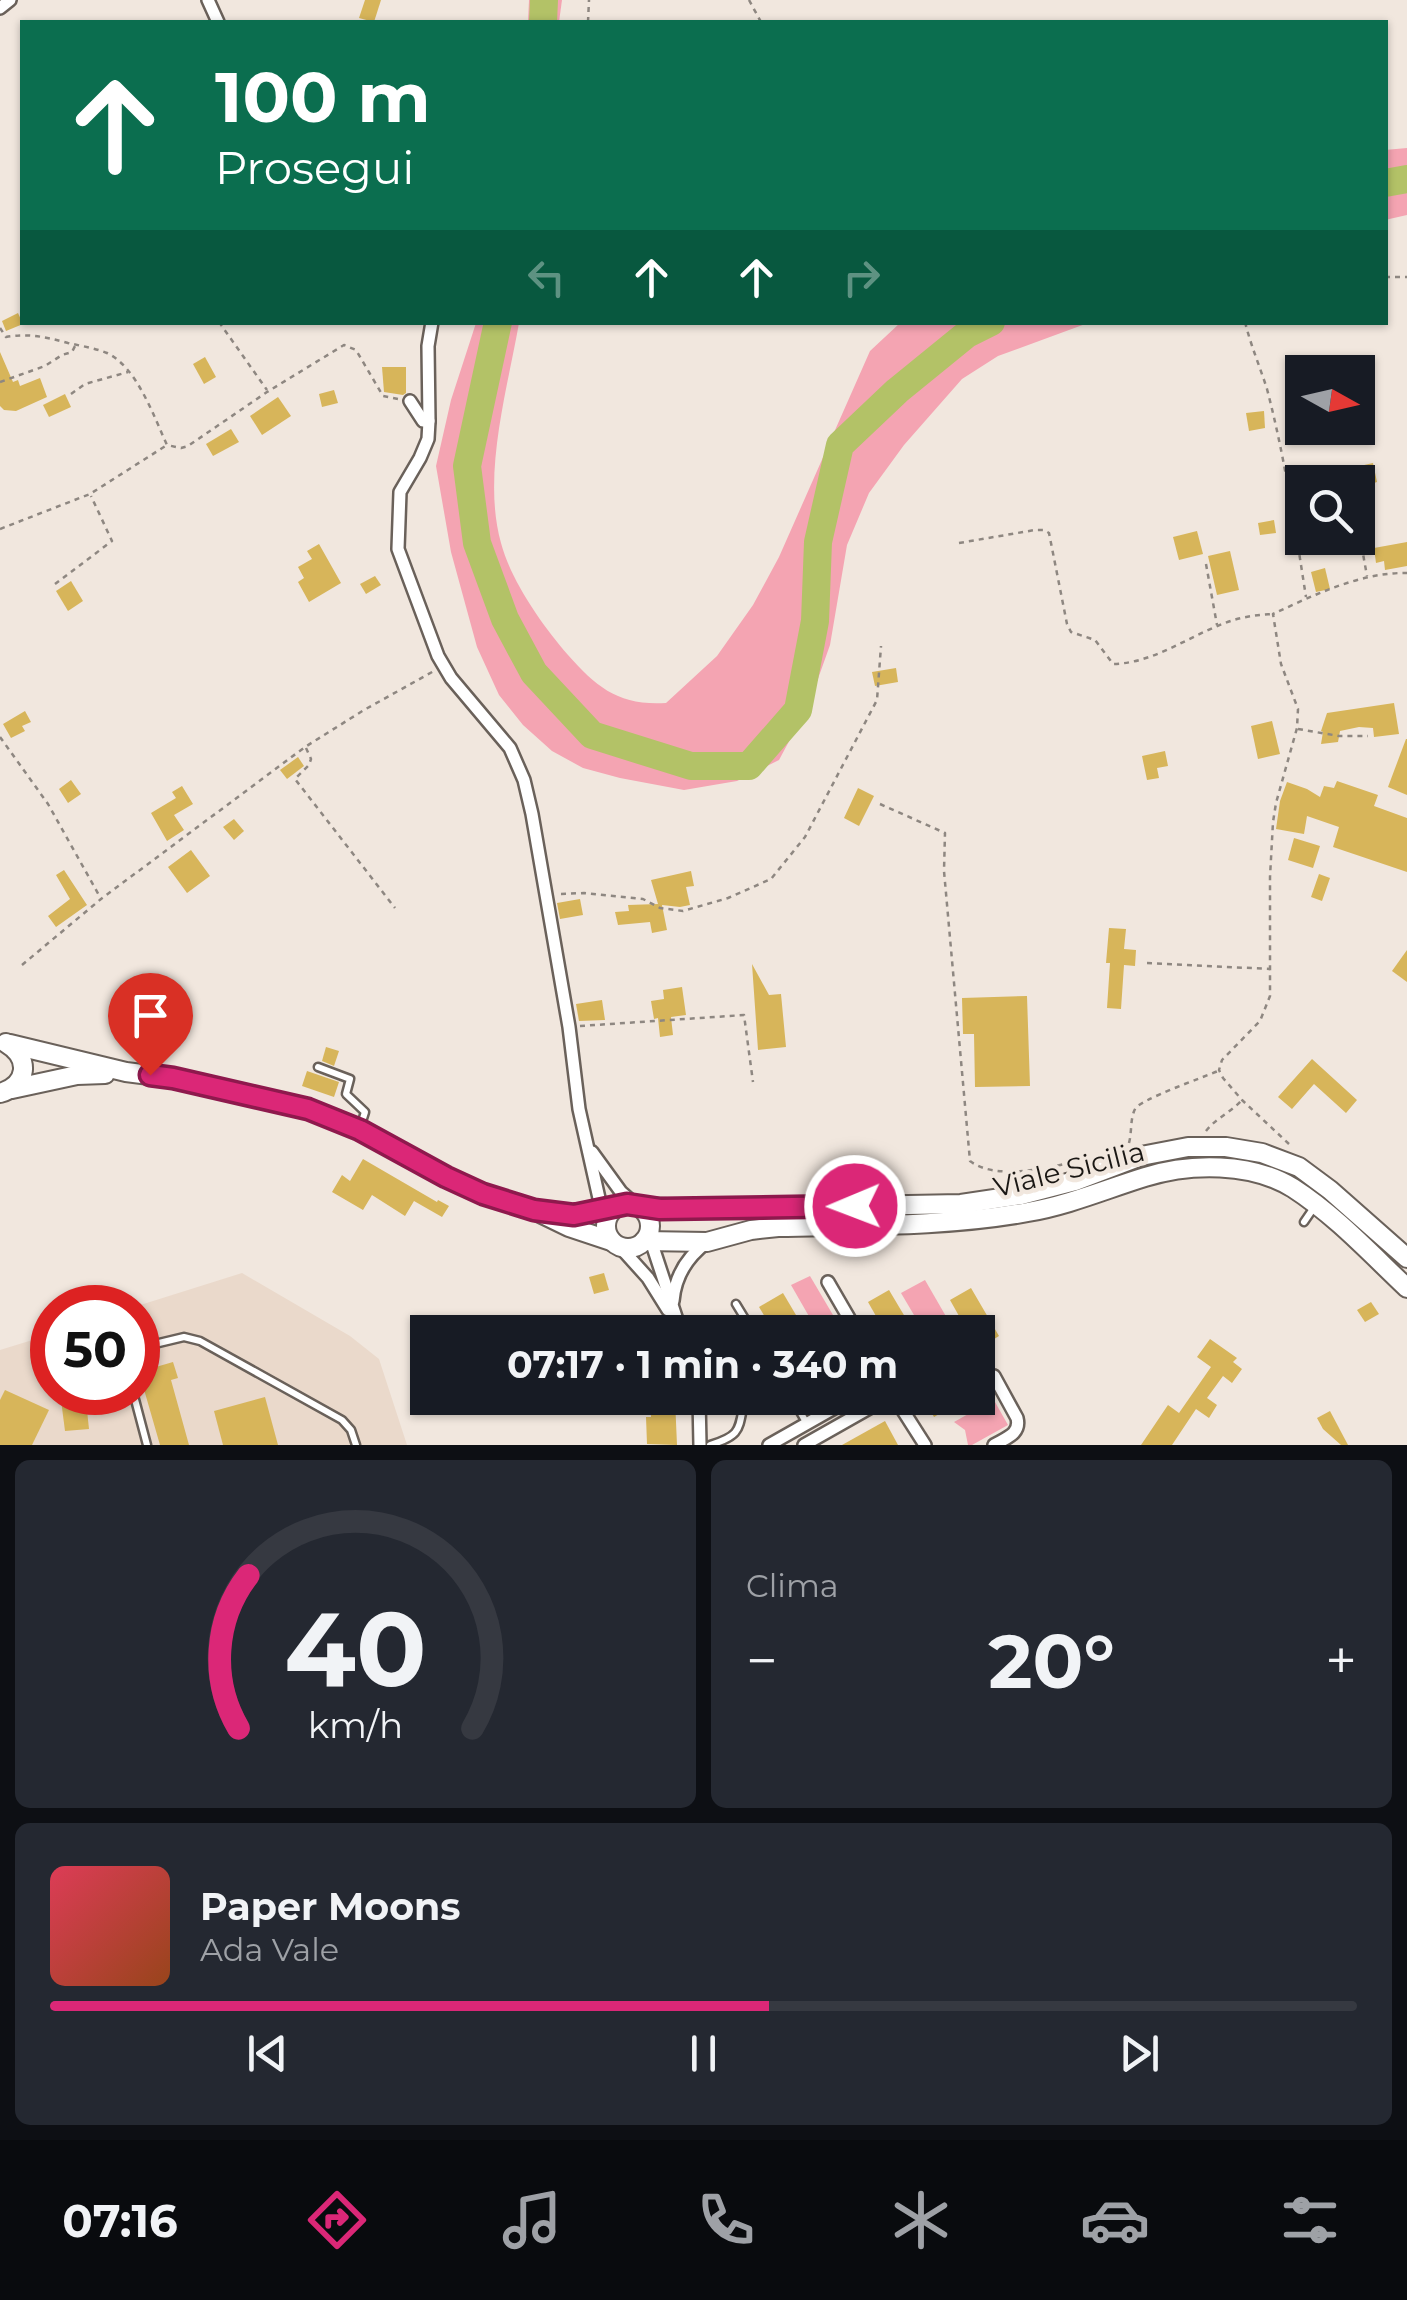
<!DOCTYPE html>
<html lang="it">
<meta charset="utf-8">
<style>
body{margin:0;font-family:Montserrat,sans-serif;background:#242831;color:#f1f3f6;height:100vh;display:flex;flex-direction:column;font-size:38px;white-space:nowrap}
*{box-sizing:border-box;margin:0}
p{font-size:32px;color:#9ea1a6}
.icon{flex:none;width:55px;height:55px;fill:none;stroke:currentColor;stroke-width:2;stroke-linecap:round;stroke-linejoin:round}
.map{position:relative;height:1445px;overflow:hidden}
.panel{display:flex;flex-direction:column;gap:15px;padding:15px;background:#0d0f14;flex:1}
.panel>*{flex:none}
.hud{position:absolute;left:20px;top:20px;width:1368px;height:305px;border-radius:0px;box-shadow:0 2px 8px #0004;background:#0b6e4f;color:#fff;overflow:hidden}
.needle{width:65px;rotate:98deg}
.buttons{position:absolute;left:1285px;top:355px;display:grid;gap:20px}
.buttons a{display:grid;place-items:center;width:90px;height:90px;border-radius:0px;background:#171b24;box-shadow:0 2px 8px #0004;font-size:50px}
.speed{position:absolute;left:30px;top:1285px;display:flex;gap:20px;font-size:50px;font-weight:700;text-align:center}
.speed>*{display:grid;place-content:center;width:130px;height:130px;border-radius:50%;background:#171b24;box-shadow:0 2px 8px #0004;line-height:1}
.speed .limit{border:15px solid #d22;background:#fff;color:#111}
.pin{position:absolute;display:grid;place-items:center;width:85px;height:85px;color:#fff;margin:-102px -42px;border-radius:50% 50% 50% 0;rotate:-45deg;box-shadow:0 0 10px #0007}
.pin .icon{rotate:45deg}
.me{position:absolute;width:110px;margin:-55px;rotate:269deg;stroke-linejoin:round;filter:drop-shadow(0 0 8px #0008)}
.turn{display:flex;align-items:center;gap:35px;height:210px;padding:0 30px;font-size:45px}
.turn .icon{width:130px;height:130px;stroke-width:2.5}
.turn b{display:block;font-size:70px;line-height:85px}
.lanes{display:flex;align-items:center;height:95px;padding:0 30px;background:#0003;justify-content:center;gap:50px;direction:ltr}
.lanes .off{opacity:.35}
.big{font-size:75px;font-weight:700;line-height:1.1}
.panel .card{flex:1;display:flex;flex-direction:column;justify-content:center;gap:15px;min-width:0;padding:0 35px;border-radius:15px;background:#242831}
.panel .dial{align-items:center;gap:0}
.dial svg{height:260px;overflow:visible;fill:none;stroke:#363941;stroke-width:7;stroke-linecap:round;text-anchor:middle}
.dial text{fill:#f1f3f6;stroke:none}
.song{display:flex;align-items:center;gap:30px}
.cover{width:120px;height:120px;border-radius:15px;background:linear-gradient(135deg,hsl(350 70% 55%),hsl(20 70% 35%))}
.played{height:10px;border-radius:5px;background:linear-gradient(90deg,#db2777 55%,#363941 55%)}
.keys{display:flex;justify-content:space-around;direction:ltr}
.heat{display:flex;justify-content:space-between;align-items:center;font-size:55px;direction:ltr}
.panel .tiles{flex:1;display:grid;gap:15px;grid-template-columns:1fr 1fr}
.card:last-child{grid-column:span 2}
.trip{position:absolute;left:410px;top:1315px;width:585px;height:100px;border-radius:0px;background:#171b24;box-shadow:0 2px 8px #0004;font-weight:700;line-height:100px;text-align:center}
.menu{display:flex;height:160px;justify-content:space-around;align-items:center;background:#090b0e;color:#9ea1a6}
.menu .icon{width:70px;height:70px}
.menu .current{color:#db2777}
.menu b{font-size:45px;color:#f1f3f6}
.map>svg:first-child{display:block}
</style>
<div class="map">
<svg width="1407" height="1445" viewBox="0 0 1407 1445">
<rect width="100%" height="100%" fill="#f1e7de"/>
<polygon fill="#ead9cb" points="242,1273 350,1336 379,1359 407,1445 0,1445 0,1350 52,1334 52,1392 138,1392 138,1308 134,1307"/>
<g fill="#f4a4b2">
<polygon points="529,0 562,0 559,22 528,22"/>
<polygon points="1407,148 1407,215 1385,220 1385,150"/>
<path d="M476,323H519C507,391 482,475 501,543C511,581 542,625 568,655C597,688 620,706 666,703L717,656L753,605L779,557L870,351L900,323H1088L998,356L962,379L904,445L869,493L847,545L830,645L809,704L779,760L737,781L684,790L620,778L583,768L552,751L523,725L499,695L477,647L451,552L436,466L451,400Z"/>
<polygon points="810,1276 843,1332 818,1332 791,1285"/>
<polygon points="925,1280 955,1332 924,1332 901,1293"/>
<polygon points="978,1372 1008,1425 972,1445 968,1445 965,1430 954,1422 970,1413 961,1398 978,1398"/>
</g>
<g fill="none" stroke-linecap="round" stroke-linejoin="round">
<g stroke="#b3c267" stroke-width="28">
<polyline points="543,22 544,0"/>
<polyline points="1385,183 1407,179"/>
<polyline points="498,322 467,466 477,543 505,619 534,673 592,735 691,766 749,766 798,710 815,621 818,542 840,445 897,391 967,334 991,322"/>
</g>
</g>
<g fill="#d7b55a">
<polygon points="365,0 381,0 374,22 359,18"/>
<polygon points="18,313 23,324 6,331 2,321"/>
<polygon points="0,352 13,382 18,380 20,386 40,378 47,397 16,411 4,410 0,406"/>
<polygon points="205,357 216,377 204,384 193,364"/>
<polygon points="382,367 406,367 406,393 403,395 384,392"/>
<polygon points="334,390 338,403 322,407 319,394"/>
<polygon points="65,394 71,407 49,417 43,405"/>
<polygon points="278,397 291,416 262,435 250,416"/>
<polygon points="1264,411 1265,428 1249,431 1246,413"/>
<polygon points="231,429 239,442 213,456 206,444"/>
<polygon points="1373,463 1377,482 1371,484 1374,496 1358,499 1358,482 1354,482 1351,468"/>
<polygon points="1274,520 1276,533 1260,535 1258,523"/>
<polygon points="1197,531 1203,554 1179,560 1173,537"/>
<polygon points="1407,542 1407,566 1385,570 1384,561 1376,563 1374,548"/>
<polygon points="319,544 341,583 309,602 298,582 304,578 298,567 312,559 307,551"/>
<polygon points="1230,551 1239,590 1217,595 1208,556"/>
<polygon points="1325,568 1330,589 1316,592 1311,572"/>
<polygon points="375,576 381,585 366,594 360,584"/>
<polygon points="71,581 83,601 68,611 56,591"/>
<polygon points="896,668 898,682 875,686 872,672"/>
<polygon points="1394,703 1399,734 1374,737 1373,728 1359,727 1340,731 1338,742 1321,744 1323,732 1321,731 1327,713"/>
<polygon points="25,711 31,722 22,726 25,731 11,738 3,724"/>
<polygon points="1272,721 1280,754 1258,759 1251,726"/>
<polygon points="1406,739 1407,739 1407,795 1388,787"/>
<polygon points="1165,751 1168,766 1157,768 1159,778 1147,780 1142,756"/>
<polygon points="298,757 304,766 287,779 280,770"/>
<polygon points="71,780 81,794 68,803 59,789"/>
<polygon points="1337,781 1378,795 1374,806 1407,818 1407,872 1333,847 1339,827 1307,816 1304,834 1276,829 1280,801 1287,782 1307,789 1320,797 1324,786 1334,788"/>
<polygon points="182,786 193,804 174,815 184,830 167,841 151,813 176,798 172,792"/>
<polygon points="858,788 874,796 859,826 844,818"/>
<polygon points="234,819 244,831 234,840 223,827"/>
<polygon points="1294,838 1320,846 1313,868 1288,860"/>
<polygon points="191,850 210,876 187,893 168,867"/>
<polygon points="64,870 87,905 56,927 48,916 70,899 56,875"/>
<polygon points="691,871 694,886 686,887 690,905 680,907 662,905 667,930 652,933 650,922 618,925 615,912 629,911 628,905 658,904 651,880"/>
<polygon points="1319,874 1330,878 1322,901 1311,897"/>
<polygon points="580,899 583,915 560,919 557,903"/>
<polygon points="1109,928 1126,929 1124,949 1136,950 1135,966 1124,965 1121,1009 1107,1008 1110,963 1106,963"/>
<polygon points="1407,950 1407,982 1392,971"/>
<polygon points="752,964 769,995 781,994 786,1047 758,1050"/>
<polygon points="682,987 686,1015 671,1017 673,1035 660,1037 658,1018 654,1019 651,1001 664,999 663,990"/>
<polygon points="1027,996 1030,1086 975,1087 974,1034 963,1034 962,998"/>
<polygon points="602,1000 605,1020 579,1021 576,1004"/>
<polygon points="326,1047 339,1051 334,1066 322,1061"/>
<polygon points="1312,1059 1357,1100 1346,1113 1314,1084 1292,1109 1278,1097"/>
<polygon points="307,1071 339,1082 334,1097 302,1086"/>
<polygon points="363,1159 437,1202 438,1200 449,1206 442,1217 414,1201 405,1216 372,1195 363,1210 332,1192 342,1175 350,1181"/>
<polygon points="604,1273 609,1290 594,1294 589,1277"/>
<polygon points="971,1288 999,1336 978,1349 978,1332 968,1332 950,1300"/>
<polygon points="889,1290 914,1332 885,1332 868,1302"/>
<polygon points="783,1293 806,1332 774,1332 759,1307"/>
<polygon points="1371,1302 1379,1314 1365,1322 1357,1310"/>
<polygon points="1210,1339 1237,1358 1233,1362 1242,1369 1232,1383 1223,1376 1207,1398 1217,1405 1209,1418 1196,1409 1172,1445 1141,1445 1168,1405 1179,1413 1211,1367 1197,1357"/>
<polygon points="173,1362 178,1378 171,1380 189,1445 160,1445 141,1379 151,1377 149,1369"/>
<polygon points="5,1390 49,1410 32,1445 0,1445 0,1400"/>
<polygon points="60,1392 85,1392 89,1429 65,1431"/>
<polygon points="265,1397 278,1445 223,1445 214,1411"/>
<polygon points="923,1398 967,1398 934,1417"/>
<polygon points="650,1399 675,1399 677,1445 647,1444 646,1417 651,1417"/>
<polygon points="1330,1411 1348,1445 1341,1445 1323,1429 1317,1418"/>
<polygon points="885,1421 898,1445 842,1445"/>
</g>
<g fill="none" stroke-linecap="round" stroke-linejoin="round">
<defs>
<g id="lane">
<polyline points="318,1067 350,1079 346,1094 365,1112 360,1128"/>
<polyline points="1304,1222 1315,1206"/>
<polyline points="736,1304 753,1332"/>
<polyline points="138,1348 184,1337 200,1341 342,1420 351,1430 356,1445"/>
<polyline points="133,1392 147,1445"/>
<polyline points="792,1398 806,1422"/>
<path d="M710,1445C743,1435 738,1429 745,1398"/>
</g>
<g id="street">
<polyline points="208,0 218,22"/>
<polyline points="0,8 10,0"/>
<polyline points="410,401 423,421 429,421 428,439 420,458 400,492 398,549 438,656 451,678 510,748 524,780 532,814 569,1027 579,1109 605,1225"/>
<polyline points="429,421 428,346 432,322"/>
<polyline points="592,1152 621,1192 637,1206"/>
<polyline points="650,1229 651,1241 681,1332"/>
<polyline points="621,1248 648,1278 668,1310"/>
<polyline points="828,1282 857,1332"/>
<path d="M673,1301C675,1277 687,1257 707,1242"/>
<path d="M994,1376L1017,1418C1021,1434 1006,1438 994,1445"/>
<polyline points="699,1398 700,1445"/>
<polyline points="895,1398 925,1445"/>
<polyline points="769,1445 852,1398"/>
<polyline points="804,1445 887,1398"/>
</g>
<g id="secondary">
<polyline points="10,1044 126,1072 173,1078 308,1109 360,1129 446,1177 483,1194 534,1210 569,1227 611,1241"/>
<polyline points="12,1089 77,1075 105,1074"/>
<path d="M0,1093C28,1085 31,1058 6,1043"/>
<circle cx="628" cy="1226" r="22"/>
<polyline points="640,1207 695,1209 961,1204 1021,1195 1075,1181 1141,1156 1188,1147 1226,1147 1262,1153 1299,1167 1330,1190 1407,1258"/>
<polyline points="549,1212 573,1215 617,1206"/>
<path d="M644,1241L707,1242L751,1230L778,1227C861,1225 946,1227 1028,1212C1069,1205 1106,1189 1145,1177C1190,1163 1251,1162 1293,1188C1335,1215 1371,1254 1407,1288"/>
</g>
</defs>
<use href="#lane" stroke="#6a615a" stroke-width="11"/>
<use href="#street" stroke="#6a615a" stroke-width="16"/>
<use href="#secondary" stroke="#6a615a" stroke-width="22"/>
<g stroke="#8e8781" stroke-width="2.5" stroke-dasharray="5 5" stroke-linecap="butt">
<polyline points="749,0 761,22"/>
<polyline points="588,22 589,0"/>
<polyline points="1385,277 1407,277"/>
<polyline points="219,322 267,390"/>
<path d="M1245,322C1251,346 1260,367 1267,389C1285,458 1295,527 1306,597"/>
<path d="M0,328L6,337C29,333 46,337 68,343C81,346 95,348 107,353C137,367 154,417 167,445L181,448L188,446L267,392L344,345L356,350L383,396L398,399"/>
<polyline points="0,382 45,366 62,355 72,352 75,346"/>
<polyline points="71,394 85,384 128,372"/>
<polyline points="1358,526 1367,576"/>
<polyline points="0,529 90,494 167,445"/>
<path d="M959,543L1035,530H1044L1049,533L1067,624L1071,632L1095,640L1113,664C1154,663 1187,637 1225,623C1240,617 1256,615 1272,614"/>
<polyline points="1206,564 1217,625"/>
<polyline points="55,584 112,541 91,496"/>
<polyline points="1298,729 1339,736 1368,736"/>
<polyline points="0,737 48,804 100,897"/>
<polyline points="306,748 311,759 309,765 295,779 395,908"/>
<path d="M880,804L945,833L944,871L970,1161C996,1181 1051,1168 1080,1160"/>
<polyline points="561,894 584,893 643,899 660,908 683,911 728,898 771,879 805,837 877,700 881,646"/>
<polyline points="1147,963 1270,969"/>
<polyline points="22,965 101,899 305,747 364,710 434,671"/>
<polyline points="580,1026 744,1015 753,1082"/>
<path d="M1206,1131C1216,1118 1230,1113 1241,1101"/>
<path d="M1129,1143C1132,1132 1130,1119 1135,1109C1139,1100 1204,1077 1218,1071"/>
<path d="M1289,1144L1242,1100L1223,1078L1219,1070L1222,1060L1260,1021L1270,996V877L1273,822L1276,803L1297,728L1298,709L1281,664L1273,614C1314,595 1361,572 1407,573"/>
</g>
<use href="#lane" stroke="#fff" stroke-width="6"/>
<use href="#street" stroke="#fff" stroke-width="11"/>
<use href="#secondary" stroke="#fff" stroke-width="18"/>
</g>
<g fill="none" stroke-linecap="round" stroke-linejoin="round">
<defs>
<polyline id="route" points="150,1075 173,1078 308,1109 360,1130 446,1177 483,1194 534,1210 574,1215 627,1204 660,1209 855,1206"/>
</defs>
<use href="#route" stroke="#8e194d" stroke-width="25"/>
<use href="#route" stroke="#db2777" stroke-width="18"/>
</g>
<g text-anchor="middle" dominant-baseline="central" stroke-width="9" stroke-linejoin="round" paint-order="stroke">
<g font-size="28" fill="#1a1714" stroke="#f1e7de">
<text transform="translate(1069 1169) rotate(-14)">Viale Sicilia</text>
</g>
</g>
</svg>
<div class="buttons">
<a><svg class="needle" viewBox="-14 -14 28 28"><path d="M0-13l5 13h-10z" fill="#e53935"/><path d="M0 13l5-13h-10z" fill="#9ea1a6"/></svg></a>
<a><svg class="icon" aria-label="search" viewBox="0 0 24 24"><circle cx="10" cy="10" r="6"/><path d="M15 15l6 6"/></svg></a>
</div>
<div class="speed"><div class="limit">50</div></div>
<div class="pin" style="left:150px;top:1075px;background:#d93025"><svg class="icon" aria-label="arrive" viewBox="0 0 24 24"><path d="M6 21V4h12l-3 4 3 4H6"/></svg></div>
<svg class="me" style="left:855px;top:1206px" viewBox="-20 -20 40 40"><circle r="17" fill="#db2777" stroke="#fff" stroke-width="3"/><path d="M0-11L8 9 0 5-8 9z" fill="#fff"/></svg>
<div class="trip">07:17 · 1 min · 340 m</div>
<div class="hud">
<div class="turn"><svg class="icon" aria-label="ahead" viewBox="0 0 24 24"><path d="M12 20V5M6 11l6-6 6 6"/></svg><div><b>100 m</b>Prosegui</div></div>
<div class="lanes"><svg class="icon off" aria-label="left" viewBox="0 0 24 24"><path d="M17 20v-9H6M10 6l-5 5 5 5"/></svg><svg class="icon" aria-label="ahead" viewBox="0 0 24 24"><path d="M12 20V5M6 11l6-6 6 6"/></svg><svg class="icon" aria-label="ahead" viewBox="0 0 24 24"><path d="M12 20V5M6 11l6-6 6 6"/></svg><svg class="icon off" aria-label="right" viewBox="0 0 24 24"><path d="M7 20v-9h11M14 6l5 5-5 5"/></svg></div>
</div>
</div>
<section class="panel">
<div class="tiles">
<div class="card dial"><svg viewBox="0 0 100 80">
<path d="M14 69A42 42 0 1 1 86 69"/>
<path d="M14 69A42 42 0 0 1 17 22" stroke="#db2777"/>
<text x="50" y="56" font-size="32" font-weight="700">40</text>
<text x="50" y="72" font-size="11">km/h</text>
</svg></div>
<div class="card"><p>Clima</p>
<div class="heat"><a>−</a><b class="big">20°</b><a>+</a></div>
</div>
<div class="card">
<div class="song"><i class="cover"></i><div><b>Paper Moons</b><p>Ada Vale</p></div></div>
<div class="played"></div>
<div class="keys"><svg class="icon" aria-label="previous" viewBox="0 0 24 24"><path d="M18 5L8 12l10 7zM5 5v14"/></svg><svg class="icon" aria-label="pause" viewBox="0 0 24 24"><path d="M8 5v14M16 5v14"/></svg><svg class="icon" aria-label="next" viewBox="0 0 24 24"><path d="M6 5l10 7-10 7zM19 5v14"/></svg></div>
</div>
</div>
</section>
<nav class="menu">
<b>07:16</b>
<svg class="icon current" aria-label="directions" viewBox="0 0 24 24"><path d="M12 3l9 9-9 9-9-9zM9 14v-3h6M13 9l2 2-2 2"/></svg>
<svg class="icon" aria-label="music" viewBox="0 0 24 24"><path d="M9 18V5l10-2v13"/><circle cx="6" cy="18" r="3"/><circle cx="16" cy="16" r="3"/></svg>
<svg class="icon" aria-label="phone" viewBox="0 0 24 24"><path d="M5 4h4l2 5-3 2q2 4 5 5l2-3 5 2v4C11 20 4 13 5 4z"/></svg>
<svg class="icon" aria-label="climate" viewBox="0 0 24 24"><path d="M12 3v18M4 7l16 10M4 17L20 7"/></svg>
<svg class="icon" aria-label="car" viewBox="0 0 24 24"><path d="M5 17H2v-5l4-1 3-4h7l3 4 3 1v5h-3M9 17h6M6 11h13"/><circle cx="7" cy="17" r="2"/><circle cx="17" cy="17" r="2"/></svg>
<svg class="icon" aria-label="filters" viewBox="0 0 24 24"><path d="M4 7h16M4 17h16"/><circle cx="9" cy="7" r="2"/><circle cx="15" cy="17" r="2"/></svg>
</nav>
